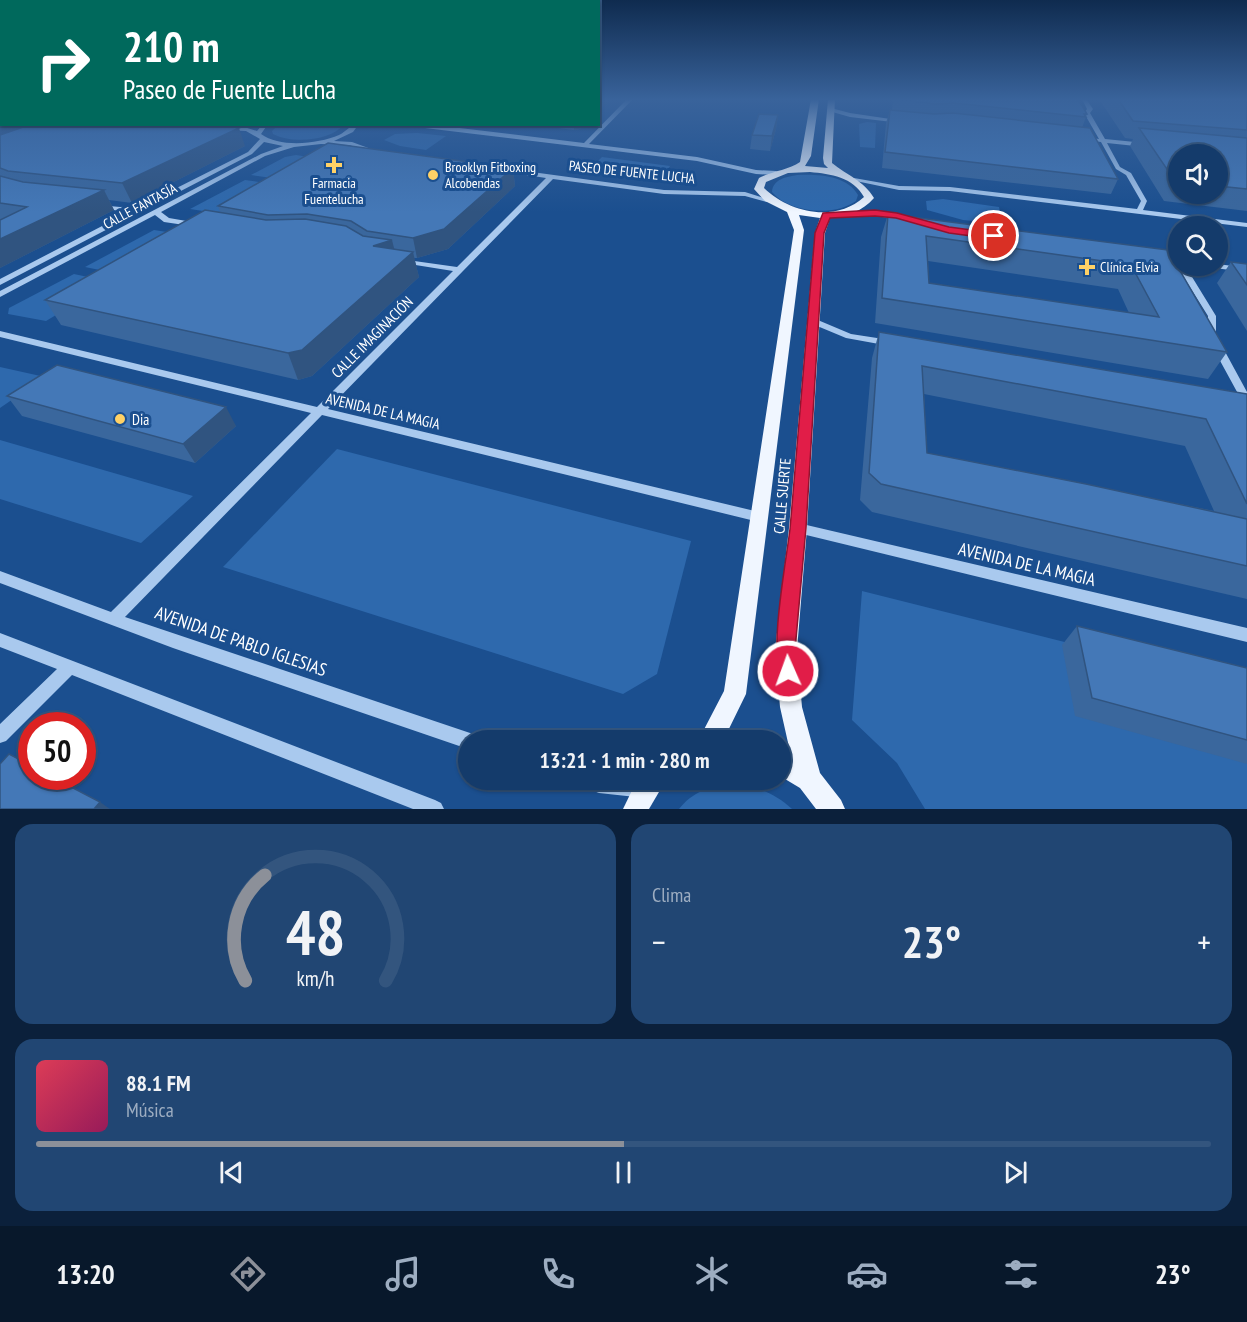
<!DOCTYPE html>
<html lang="es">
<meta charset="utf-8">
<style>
body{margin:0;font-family:"PT Sans Narrow",sans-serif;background:#214673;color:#f1f3f6;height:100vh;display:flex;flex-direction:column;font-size:22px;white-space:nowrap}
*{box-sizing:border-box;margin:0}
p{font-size:20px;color:#9dadc1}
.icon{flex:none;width:33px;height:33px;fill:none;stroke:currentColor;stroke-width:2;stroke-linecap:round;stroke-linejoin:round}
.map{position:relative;height:809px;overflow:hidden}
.sheet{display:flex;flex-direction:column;gap:15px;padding:15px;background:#0b203b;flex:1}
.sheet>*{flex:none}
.top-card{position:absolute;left:0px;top:0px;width:600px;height:126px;box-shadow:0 2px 4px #0004,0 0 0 2px #33557e;background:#00695c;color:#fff;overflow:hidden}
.controls{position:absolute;left:1168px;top:144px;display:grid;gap:12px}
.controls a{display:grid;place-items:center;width:60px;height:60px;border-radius:50%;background:#143b6b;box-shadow:0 2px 4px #0004,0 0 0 2px #33557e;font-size:30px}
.speed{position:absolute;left:18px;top:712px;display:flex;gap:12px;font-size:30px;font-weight:700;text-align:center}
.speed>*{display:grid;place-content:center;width:78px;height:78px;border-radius:50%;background:#143b6b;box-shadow:0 2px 4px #0004,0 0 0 2px #33557e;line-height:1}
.speed .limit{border:9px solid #d22;background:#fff;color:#111}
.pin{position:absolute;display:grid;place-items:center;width:51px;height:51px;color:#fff;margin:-26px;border:3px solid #fff;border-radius:50%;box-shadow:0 2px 6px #0007}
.me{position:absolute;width:66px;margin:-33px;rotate:358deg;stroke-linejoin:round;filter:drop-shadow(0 0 4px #0008)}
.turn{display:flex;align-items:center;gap:21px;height:126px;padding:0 24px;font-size:27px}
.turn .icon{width:78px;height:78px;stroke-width:2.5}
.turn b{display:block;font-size:42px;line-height:51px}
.big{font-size:45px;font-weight:800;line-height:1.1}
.sheet .card{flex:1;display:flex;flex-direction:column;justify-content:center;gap:9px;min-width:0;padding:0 21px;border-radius:18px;background:#214673}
.sheet .dial{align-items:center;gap:0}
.dial svg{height:156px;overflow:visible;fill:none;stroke:#33557e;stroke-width:7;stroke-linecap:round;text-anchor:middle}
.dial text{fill:#f1f3f6;stroke:none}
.song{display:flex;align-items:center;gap:18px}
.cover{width:72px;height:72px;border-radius:9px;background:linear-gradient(135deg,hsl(350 70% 55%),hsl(330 70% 35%))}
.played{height:6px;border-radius:3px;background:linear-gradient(90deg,#8c9099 50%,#33557e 50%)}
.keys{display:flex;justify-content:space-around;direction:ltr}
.heat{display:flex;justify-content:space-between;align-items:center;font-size:33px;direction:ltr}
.sheet .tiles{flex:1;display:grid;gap:15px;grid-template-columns:1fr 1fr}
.card:last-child{grid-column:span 2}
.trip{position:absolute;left:458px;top:730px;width:333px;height:60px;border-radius:30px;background:#143b6b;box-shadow:0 2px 4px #0004,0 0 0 2px #33557e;font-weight:800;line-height:60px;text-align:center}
.dock{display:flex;height:96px;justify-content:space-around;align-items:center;background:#08182b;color:#9dadc1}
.dock .icon{width:42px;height:42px}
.dock .active{color:#8c9099}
.dock b{font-size:27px;color:#f1f3f6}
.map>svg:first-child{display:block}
</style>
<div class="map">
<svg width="1247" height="809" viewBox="0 0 1247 809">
<rect width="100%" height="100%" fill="#1b4f8f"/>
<g fill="#2e69ad">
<polygon points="867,122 876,123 875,148 860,147 859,124"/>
<path d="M279,124H343V125C331,141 291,144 273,134L272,131Z"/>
<polygon points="417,133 446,136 426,150 400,146 384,140 395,134"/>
<polygon points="296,155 322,159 286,180 251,175 285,157"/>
<polygon points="602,157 670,166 661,179 590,169"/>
<path d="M797,175C817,174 847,175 858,195L856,201C834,217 789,213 772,192C773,179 786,177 797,175Z"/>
<polygon points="245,180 279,185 229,215 190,209"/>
<polygon points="943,199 999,207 1002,224 963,220 927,210 926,201"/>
<polygon points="154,230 193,236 124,275 85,267"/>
<polygon points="74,274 111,282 46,321 8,314 9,308"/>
<polygon points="0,367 45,377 0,408"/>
<polygon points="0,440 193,496 141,543 0,499"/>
<polygon points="337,449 691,541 657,674 623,694 223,567"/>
<polygon points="862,591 1247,688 1247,809 925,809 897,763 852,720"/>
<path d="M730,782C755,786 773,792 792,809H679C692,792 710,787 730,782Z"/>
</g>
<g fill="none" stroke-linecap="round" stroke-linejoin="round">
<g fill="#a9c9ee" fill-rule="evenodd">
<polygon points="627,99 633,99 589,144 697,157 756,170 776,171 779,173 776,175 756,174 697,161 425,128 368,124 426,124 584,143"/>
<polygon points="1082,99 1086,99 1093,109 1090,113 1105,139 1145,143 1148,145 1145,147 1107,143 1120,167 1131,173 1147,201 1143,210 1247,223 1247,227 950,191 899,190 851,180 854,178 899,186 950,187 1137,209 1141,201 1126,175 1116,169 1101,142 1080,139 1083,137 1099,139 1084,113 1087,109"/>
<polygon points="831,108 850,113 904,121 901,123 850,117 829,111"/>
<path d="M263,124H268L261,134C280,148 318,144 339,135C347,131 351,124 359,124L353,132L334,141L352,142L382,153L377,154L349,145L321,144L294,147L265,156L161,212L169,218L198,223V227L164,222L155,215L0,297V291L261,154L283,146L264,142L252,154L0,285V279L133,210L120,211L101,208L99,207V205L120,207L141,206L248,152L260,139L246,131L226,130L223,128L224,127H244L257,131Z"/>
<polygon points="502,168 664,190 745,192 770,200 767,202 745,196 664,194 553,179 328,409 759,512 763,514 765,517 763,520 759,522 322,415 125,617 476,735 478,741 468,741 468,749 173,648 0,583 0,571 111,612 311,413 0,337 0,331 317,407 453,271 403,263 399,261 400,259 457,267 546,178 500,171 500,169"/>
<polygon points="843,211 900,214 904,216 900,218 846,215 843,215"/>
<polygon points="1157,256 1179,259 1179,263 1157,260"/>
<polygon points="1165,263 1171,263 1189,272 1216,316 1216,335 1247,392 1247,404 1242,401 1206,335 1208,316 1183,276 1165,267"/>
<polygon points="1218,264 1247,268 1247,272 1214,268 1210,266 1218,266"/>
<polygon points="813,318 851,334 890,340 895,343 890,346 846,338 810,323 808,321 810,319"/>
<polygon points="798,523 1247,628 1247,642 798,533 794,532 792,528 794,524"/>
<polygon points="0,633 435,800 441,803 444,809 413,809 72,675 6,741 0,743 0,724 57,669 0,647"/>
<polygon points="577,780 645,780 651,783 654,789 651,795 645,798 599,793 580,786"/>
</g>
<g fill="#f0f6ff" fill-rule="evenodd">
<path d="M811,99H819L811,156L805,166L828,168L824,164L823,158L828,99H835L832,163C848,176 863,180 874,198C862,212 848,215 830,218L825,233L807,528L797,650L802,707L820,773L841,800L845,809H816L800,788L780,776V751L791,756L780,707L775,650L789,528L815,233L820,218L799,215L804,230L746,694L723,741H698L724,691L794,230L787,212L765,201L754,189L759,178C772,171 789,170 800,162ZM810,172C831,174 853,177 864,197C835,223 790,213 764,188L766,182L788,173Z"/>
<polygon points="637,780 666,780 649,809 623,809"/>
</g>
</g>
<g fill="#3a679d" fill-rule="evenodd">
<polygon points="0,99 2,124 245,146 132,203 109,200 114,210 0,268"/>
<polygon points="893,99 1078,99 1087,114 1082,128 1118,179 1111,194 882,168 886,123 890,110 892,110"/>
<path d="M1099,99H1247V211L1164,201L1130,146L1133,139L1125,138ZM1179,154H1218V194H1179Z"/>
<polygon points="778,115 776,129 770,151 750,149 752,135"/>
<polygon points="526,124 585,124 580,129 574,130"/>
<polygon points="513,168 515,186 448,249 417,258 414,258 419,277 312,376 298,380 61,325 45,300 220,212 218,206"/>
<path d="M888,214L1168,250L1227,352L1208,379L875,323L881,237ZM928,261L1118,289L1129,313L929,283Z"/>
<polygon points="1231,262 1247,264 1247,331 1217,283"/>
<path d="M879,332L1247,394V599L872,512L860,500L872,358ZM924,394L1185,446L1214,511L927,453Z"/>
<polygon points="7,396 236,426 195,463 22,416"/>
<polygon points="1077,626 1247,668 1247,764 1075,716 1062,645"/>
</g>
<g fill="#305480">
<polygon points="598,99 612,99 598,111"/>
<polygon points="778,115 776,129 770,151 772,136"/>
<polygon points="9,124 67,124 0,150 0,128"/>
<polygon points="574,124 585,124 580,129 574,130"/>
<polygon points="239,128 245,146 132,203 122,183"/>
<polygon points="513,168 515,186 448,249 417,258 413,238"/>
<polygon points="104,190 114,210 0,268 0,239"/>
<polygon points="392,240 398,264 373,246"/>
<polygon points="413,252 419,277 312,376 298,380 288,353"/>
<polygon points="226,407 236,426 195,463 183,444"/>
<polygon points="100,802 110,809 94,809"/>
</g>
<g fill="#4478b7" stroke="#305480" stroke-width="1.5" fill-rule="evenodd">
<polygon points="0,99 2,99 2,124 9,124 0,128"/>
<polygon points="896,99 1078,99 1087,114 1084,114 1086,117 954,103 935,104"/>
<polygon points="1118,99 1247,99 1247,130 1133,121"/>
<polygon points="890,110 934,114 953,113 1090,128 1118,179 885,152"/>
<polygon points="759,114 778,115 772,136 752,135"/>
<polygon points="32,124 215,124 239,128 122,183 8,171 0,168 0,135"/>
<polygon points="1139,128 1247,138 1247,189 1218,186 1218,154 1179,154 1179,181 1175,181"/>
<polygon points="328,143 513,168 444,229 413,238 367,231 351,221 307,214 268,215 218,206"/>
<polygon points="0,176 23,182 104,190 0,239 0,220 27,207 0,203"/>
<polygon points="205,210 266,220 305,219 346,226 363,236 392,240 373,246 413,252 302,350 288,353 45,300"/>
<path d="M888,214L1168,250L1227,352L882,298ZM926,236L1131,265L1159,317L929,283Z"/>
<polygon points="1231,262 1247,264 1247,285"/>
<polygon points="879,332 1247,394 1247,504 1206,419 922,366 927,453 1086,484 1247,519 1247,566 881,484 869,473"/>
<polygon points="57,365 226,407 183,444 7,396"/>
<polygon points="1077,626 1247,668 1247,740 1092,698"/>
<polygon points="9,754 32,766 32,777 52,777 100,802 94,809 0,809 0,764"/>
</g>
<linearGradient id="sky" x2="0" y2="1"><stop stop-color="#0f2b4f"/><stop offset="0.47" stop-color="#39639b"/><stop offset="1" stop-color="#39639b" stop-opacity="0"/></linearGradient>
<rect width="1247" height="212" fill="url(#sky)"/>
<path fill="#e11d48" stroke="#92132f" stroke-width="1.5" d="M875,210L897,213L949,227L994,233L999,236L994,239L949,233L896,218L875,216L830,218L824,233L806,528L795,650L798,671L795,678L788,681L781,678C769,651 786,562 790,529C799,430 806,331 815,233L823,213Z"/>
<g fill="#ffd166" stroke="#1b4f8f" stroke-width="2">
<path d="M331 156h6v6h6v6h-6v6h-6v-6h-6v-6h6z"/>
<circle cx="433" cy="175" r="6"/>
<path d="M1084 258h6v6h6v6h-6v6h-6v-6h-6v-6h6z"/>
<circle cx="120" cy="419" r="6"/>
</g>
<g text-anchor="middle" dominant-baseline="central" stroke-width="6" stroke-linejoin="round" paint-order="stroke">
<g font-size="14" fill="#fff" stroke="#1b4f8f" text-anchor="start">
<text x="445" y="167">Brooklyn Fitboxing<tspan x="445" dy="16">Alcobendas</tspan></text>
<text x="334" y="183" text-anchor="middle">Farmacia<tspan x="334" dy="16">Fuentelucha</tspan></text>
<text x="1100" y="267">Clínica Elvia</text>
</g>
<g font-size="14" fill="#fff" stroke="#1b4f8f">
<text transform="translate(632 172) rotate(6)">PASEO DE FUENTE LUCHA</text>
<text transform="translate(140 206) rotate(-28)">CALLE FANTASÍA</text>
</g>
<g font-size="15" fill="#fff" stroke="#1b4f8f">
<text transform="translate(372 337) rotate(-45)">CALLE IMAGINACIÓN</text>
<text transform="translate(383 411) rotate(13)">AVENIDA DE LA MAGIA</text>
<text transform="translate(782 496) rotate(-85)">CALLE SUERTE</text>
</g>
<g font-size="15" fill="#fff" stroke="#1b4f8f" text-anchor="start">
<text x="132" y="419">Dia</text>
</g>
<g font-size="18" fill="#fff" stroke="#1b4f8f">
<text transform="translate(1027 564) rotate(13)">AVENIDA DE LA MAGIA</text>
<text transform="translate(241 641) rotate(19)">AVENIDA DE PABLO IGLESIAS</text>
</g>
</g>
</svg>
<div class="controls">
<a><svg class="icon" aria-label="sound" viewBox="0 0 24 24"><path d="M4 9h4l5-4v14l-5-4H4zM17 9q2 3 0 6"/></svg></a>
<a><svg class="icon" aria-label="search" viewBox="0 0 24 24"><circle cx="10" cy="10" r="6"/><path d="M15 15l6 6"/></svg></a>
</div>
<div class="speed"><div class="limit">50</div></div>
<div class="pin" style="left:994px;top:236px;background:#d93025"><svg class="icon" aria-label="arrive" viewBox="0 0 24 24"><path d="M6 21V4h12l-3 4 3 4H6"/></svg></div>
<svg class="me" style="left:788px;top:671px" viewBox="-20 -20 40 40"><circle r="17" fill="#e11d48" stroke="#fff" stroke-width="3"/><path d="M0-11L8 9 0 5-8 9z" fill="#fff"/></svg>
<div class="trip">13:21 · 1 min · 280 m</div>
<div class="top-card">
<div class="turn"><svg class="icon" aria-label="right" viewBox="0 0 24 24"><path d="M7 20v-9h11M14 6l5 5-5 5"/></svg><div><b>210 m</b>Paseo de Fuente Lucha</div></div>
</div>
</div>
<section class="sheet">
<div class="tiles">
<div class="card dial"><svg viewBox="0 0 100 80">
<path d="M14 69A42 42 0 1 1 86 69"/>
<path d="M14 69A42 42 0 0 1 24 15" stroke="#8c9099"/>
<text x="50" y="56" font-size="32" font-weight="700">48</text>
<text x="50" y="72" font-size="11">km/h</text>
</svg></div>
<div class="card"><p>Clima</p>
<div class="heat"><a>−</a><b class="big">23°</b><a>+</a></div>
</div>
<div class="card">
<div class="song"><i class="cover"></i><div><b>88.1 FM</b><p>Música</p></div></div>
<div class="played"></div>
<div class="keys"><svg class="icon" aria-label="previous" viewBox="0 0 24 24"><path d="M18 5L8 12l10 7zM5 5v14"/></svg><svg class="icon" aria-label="pause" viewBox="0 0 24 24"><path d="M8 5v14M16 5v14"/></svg><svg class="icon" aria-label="next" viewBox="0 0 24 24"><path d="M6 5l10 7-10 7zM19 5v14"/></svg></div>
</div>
</div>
</section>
<nav class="dock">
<b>13:20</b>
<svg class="icon active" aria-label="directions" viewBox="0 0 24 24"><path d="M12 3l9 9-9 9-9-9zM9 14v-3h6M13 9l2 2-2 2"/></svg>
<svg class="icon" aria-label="music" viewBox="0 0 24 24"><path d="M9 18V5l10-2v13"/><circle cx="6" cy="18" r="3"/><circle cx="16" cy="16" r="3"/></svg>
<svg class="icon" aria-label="phone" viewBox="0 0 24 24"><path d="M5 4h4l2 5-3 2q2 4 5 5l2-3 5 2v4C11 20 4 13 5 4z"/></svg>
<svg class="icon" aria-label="climate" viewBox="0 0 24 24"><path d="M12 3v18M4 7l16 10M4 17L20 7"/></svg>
<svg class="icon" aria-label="car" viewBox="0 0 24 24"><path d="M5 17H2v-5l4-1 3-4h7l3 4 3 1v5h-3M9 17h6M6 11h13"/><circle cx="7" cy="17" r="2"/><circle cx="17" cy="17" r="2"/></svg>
<svg class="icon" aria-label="filters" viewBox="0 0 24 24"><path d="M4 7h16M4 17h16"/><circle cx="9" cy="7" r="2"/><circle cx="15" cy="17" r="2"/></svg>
<b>23°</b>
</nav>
